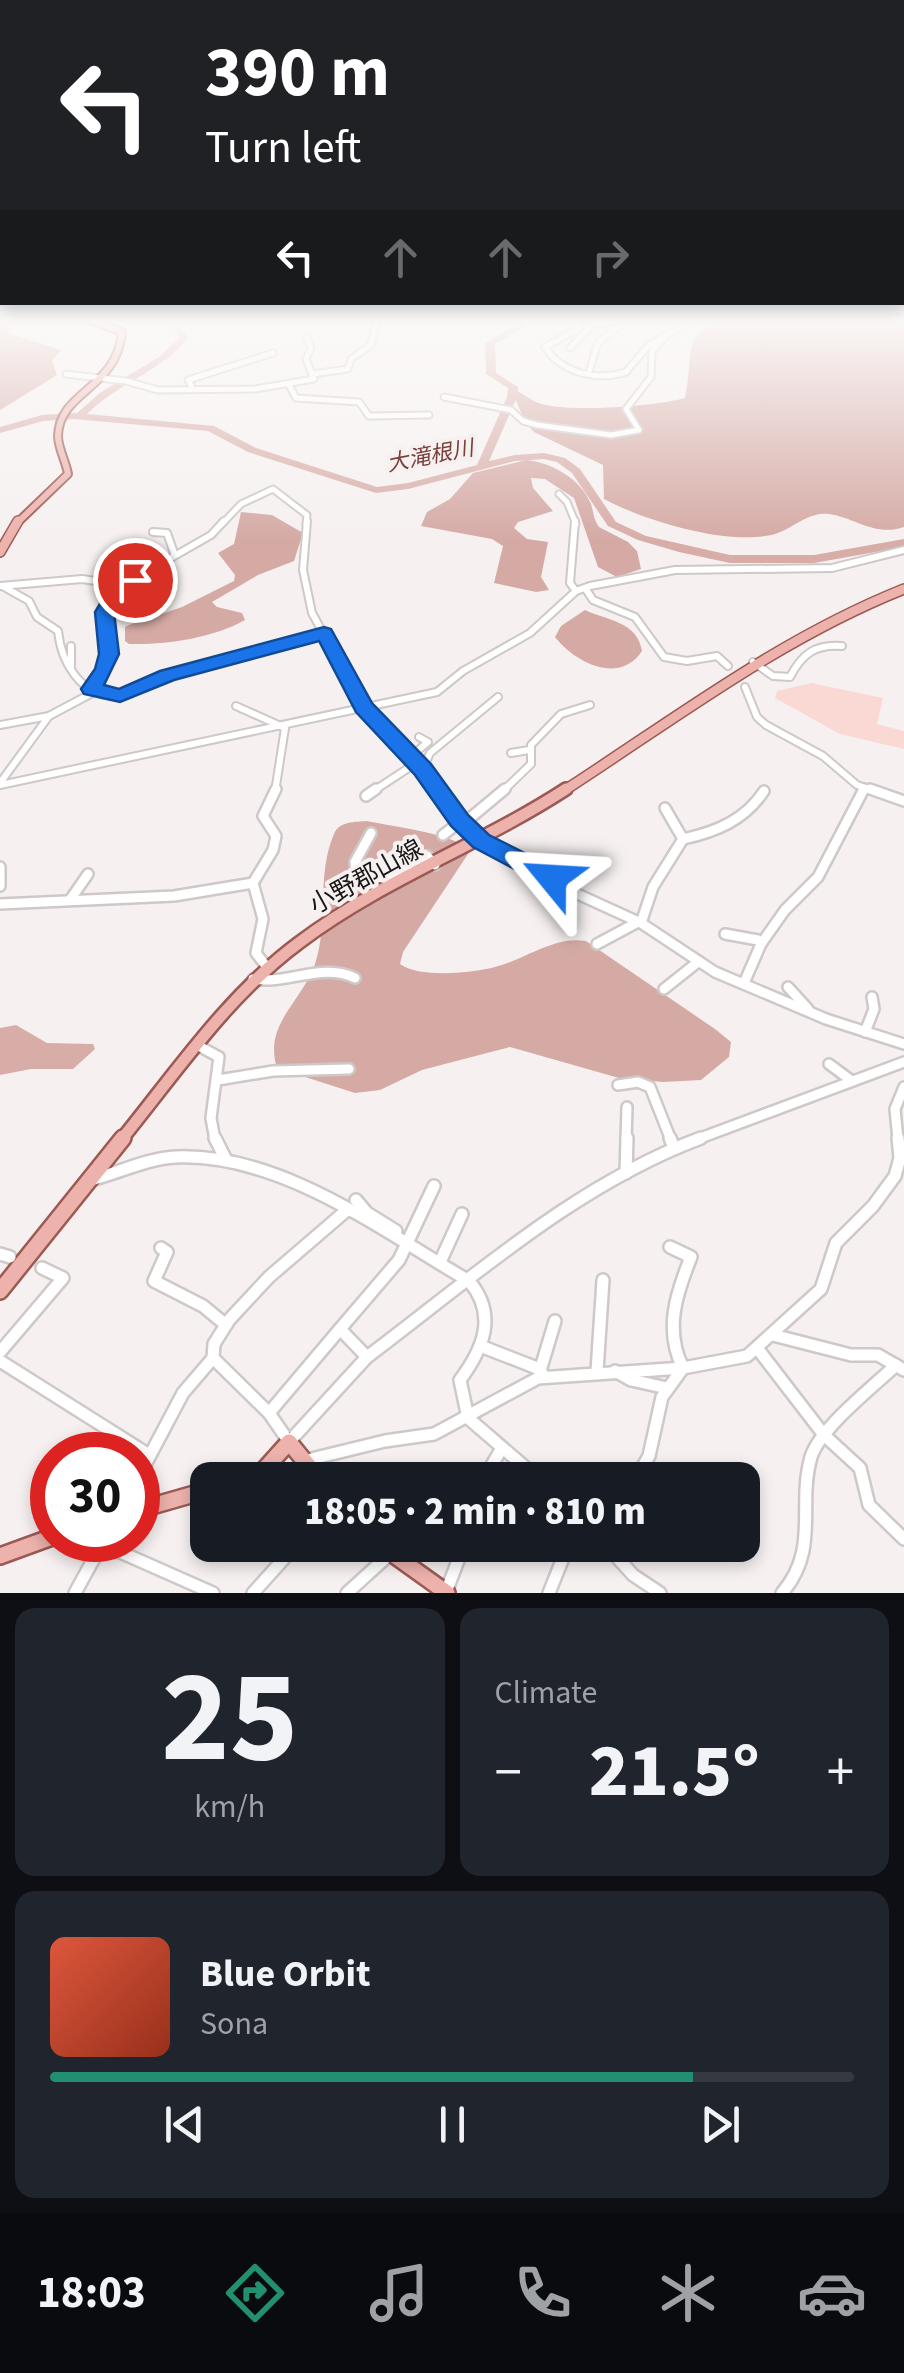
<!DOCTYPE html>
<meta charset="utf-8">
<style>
body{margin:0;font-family:"Source Sans 3","Noto Sans JP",sans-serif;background:#20242c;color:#f1f3f6;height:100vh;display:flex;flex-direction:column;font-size:38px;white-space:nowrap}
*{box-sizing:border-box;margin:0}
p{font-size:32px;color:#9ea1a6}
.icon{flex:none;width:55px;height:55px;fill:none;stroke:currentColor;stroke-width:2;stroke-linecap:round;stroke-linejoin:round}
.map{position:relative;height:1593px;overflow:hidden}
.panel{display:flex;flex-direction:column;gap:15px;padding:15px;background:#0d0f14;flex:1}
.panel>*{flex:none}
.top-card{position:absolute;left:0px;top:0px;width:905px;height:305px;box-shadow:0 5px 15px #0003;background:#202124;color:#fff;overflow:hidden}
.speed{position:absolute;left:30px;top:1432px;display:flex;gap:20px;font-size:50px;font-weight:700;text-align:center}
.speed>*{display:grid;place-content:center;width:130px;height:130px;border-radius:50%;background:#171b24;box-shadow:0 5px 15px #0003;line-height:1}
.speed .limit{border:15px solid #d22;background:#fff;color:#111}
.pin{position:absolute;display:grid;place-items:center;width:85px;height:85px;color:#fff;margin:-42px;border:5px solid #fff;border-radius:50%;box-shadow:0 2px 10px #0007}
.me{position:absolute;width:110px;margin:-55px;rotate:297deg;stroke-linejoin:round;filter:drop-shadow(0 0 8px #0008)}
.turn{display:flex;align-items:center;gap:35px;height:210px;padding:0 40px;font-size:45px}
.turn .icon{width:130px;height:130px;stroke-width:2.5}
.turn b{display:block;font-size:70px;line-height:85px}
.lanes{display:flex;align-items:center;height:95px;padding:0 40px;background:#0003;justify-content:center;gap:50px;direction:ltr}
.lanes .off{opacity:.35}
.big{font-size:75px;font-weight:800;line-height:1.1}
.panel .tile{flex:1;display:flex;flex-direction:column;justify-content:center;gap:15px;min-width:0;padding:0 35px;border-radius:20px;background:#20242c}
.panel .dial{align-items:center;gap:0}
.dial b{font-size:130px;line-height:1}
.song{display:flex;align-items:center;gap:30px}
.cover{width:120px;height:120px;border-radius:15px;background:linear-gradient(135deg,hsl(10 70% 55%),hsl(10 70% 35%))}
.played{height:10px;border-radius:5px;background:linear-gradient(90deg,#229070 80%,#363941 80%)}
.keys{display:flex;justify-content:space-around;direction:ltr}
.heat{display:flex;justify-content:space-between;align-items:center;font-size:55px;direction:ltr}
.panel .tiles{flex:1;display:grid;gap:15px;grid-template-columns:1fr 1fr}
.tile:last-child{grid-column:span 2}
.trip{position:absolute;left:190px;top:1462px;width:570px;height:100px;border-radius:20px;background:#171b24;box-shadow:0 5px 15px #0003;font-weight:800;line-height:100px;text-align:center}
.tab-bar{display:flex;height:160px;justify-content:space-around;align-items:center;background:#090b0e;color:#9ea1a6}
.tab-bar .icon{width:70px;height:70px}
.tab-bar .current{color:#229070}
.tab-bar b{font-size:45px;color:#f1f3f6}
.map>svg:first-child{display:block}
</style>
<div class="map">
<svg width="904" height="1593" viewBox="0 0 904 1593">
<rect width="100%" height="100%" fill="#f6f1f0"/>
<polygon fill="#fad9d5" points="811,683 883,698 877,724 904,731 904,749 840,734 775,698 777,691"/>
<g fill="#d5aaa5">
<polygon points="0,317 12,317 8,333 61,350 52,361 57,375 0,410"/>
<path d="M731,317L904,323V527C875,537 856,518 829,514C807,511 791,531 771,535C725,545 645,521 604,499L603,465L534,432L525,422L512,391L516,390C523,394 530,399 536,402C562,414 657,406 685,398C696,348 677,337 731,317Z"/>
<path d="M526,460C551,462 581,479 591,504C594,513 593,518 599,527L628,542L637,551L641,569L617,577L598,567L574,498L545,479L531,478L533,488L553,511L518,522L514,528L527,539L548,542L541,577L549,590L536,592L494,583L503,546L492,539L421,526L427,512L450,499L473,473Z"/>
<path d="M241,512L272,515L303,533L294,561L258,575L212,602L217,607L242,613L245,620C213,638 166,645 129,644L125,641V627L129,625L182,607L234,581L235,575L218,553L234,544Z"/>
<path d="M585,610C608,621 637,621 642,651C620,685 575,663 555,637L561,626Z"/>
<path d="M367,821C390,826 457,834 470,851L403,952L400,964C420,979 478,973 502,965C529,956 557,936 586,941L715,1029L731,1042L729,1057L701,1080L663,1082L619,1078L510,1047L422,1070L380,1090L355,1093L277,1068C263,1024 302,1002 315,964C329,922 316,875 334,834C339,821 355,822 367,821Z"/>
</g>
<polygon fill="#d8ada8" points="16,1025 47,1043 93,1044 95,1049 73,1069 31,1069 0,1075 0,1028"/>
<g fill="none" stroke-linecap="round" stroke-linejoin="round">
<path fill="#d8ada8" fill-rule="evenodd" d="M167,317H175L173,321L181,325L189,338L187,340C159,372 117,384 87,414L214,426L256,448L377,487L408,483L477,465L507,397L508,388L486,374L485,343L516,325L519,317H527L523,328L495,344L496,373L518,387L517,397L489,461L515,455L544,453L565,458L580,469L616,522L646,536L730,555H814L904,539V547L814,563H730L679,552L638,540L608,526L572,473L557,462L544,459L515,461L408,489L376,493L248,452L208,431L74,419L43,421L0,433V427L42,415L77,413L101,392L159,357L179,338L174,329L164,322Z"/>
<defs>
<g id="minor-far3">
<path d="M582,317L578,320L579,328L545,347C562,374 598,381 626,372L649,345L698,317"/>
<polyline points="464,322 472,317"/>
<polyline points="570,348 592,325 629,318"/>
<polyline points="589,372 598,343 630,317"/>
<polyline points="66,374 126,381 158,390 255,389 314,379 306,359 311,348 307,337"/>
<polyline points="312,374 348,369 351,359 371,345 378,317"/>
<polyline points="289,385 296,398 359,402 369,416 429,415"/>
<polyline points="192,387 188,380 273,353"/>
<polyline points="444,397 511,410 523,421 537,425 611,435 639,430 626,409 651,377 652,351 665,337"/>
<polyline points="559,494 567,502 576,524"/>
<polyline points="222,524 241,504 273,489 307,515 306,524"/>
</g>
<g id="minor-far2">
<polyline points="307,521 303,570 312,613 364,707 423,769 439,792"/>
<polyline points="575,521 570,583 576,591"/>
<polyline points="153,532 167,533 174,553"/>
<polyline points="0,586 82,579 102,582 150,570 211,535 224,521"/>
<path d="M4,587L29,601L37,617L58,631C61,661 80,696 115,696C135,696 154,680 173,674C223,659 275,649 325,633"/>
<polyline points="585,588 593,600 635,617 664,657 687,661 717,656 728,666"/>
<polyline points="71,646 71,666"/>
<path d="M753,662L773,676L790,677C802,654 815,644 842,646"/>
<polyline points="745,687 757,717 766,725 823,756 857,785 877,792"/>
<polyline points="92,689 109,652 107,606 150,570 167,580"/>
<polyline points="236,706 285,728 275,792"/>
<polyline points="0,725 49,716 96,691"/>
<polyline points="511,753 529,750"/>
<polyline points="410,757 428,742 419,737"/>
<polyline points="423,769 430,753 498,697"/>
<polyline points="0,783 49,716"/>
<polyline points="0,785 437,692 463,671 530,633 576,591 590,586 675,570 832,568 904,550"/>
<polyline points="372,792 416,763"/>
<polyline points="502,792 531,764 531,745 561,714 590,705"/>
<polyline points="863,792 865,788"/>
</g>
<g id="minor-far1">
<polyline points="437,789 459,820 481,841 573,892 641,923 715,972 826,1019 904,1044"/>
<polyline points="870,789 904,801"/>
<polyline points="366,796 376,789"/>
<polyline points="463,824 505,789"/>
<polyline points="371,833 355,862 356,872 383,878 427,856 435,865"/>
<polyline points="443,835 461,821"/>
<path d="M683,839C716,832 745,820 764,791"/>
<polyline points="0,867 0,886"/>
<polyline points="70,900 88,874"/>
<polyline points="0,904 174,896 253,883"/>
<polyline points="641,923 653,887 683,839 665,808"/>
<polyline points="725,934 758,940 761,944 744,983"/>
<polyline points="597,944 638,922"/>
<polyline points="761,944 785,910 818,877 864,789"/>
<polyline points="266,966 256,953 263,919 253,883 273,850 276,836 263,816 276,789"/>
<path d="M253,979C287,985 323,962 355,978"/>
<polyline points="788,987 808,1009"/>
<polyline points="664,989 698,962"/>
<polyline points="865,1032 874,1009 872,997"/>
<polyline points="197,1045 219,1057 211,1118 215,1140"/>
<polyline points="829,1064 852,1081"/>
<polyline points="218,1080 273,1071 349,1069"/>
<polyline points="618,1085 638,1082 650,1087 671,1140"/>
<polyline points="626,1140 627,1107"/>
<polyline points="695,1140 904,1062"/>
<polyline points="898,1140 895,1109 904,1087"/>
</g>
<g id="minor">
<polyline points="215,1138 225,1158"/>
<polyline points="670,1138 674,1148"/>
<polyline points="626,1173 627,1138"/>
<path d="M94,1179C120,1172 149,1158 176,1157C281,1153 381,1230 469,1281C498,1315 483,1349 460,1380L468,1418L540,1480"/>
<polyline points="356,1200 367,1213 396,1231"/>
<polyline points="161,1248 167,1252 154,1281 203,1306 226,1325"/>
<polyline points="0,1254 10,1257"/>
<polyline points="440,1262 462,1214"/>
<polyline points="340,1329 399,1260 434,1186"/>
<polygon points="340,1329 367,1357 289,1442 269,1413"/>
<polyline points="773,1335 851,1355 878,1355 904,1370"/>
<polyline points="483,1347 537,1368 545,1377"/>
<polyline points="757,1348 824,1435 860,1468 869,1505 904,1539"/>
<polyline points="0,1352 63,1278 42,1268"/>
<path d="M367,1357C472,1278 577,1184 701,1138"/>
<polyline points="213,1358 269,1413"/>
<polyline points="0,1361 149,1455"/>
<polyline points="540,1371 555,1321"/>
<polyline points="597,1371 603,1280"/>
<polyline points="615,1371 631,1380 667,1388"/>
<polyline points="303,1461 385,1441 434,1434 538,1378 683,1368 747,1356 821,1289 836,1243 873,1206 895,1176 900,1158 898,1138"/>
<polyline points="138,1478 183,1393 213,1358 214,1344 229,1320 269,1277 347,1210"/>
<polyline points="483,1480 502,1448"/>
<path d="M635,1480L649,1456L662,1397L683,1368C664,1330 676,1294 691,1257L670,1247"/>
<polyline points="102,1544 213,1593"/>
<polyline points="606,1545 633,1575 660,1593"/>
<polyline points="446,1592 464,1545"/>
<polyline points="75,1593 104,1540"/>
<polyline points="253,1593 289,1553"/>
<polyline points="347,1593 390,1554"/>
<polyline points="549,1593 563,1558 574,1545"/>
<path d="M782,1593C820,1549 797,1505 811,1457C820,1428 873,1387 896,1365"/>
</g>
<path id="major-far3" d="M16,524L68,474C66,462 58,448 58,436C59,391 117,389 122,332L84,317"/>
<g id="major-far2">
<polyline points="0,552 18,521"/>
<path d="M562,792C675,719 779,639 904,589"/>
</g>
<path id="major-far1" d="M121,1140C177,1071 228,995 300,942C382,880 480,845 566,789"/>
<g id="major">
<polyline points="0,1291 123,1138"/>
<polyline points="246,1480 262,1472 289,1442 320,1480"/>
<polyline points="138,1510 208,1490"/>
<polyline points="380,1545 447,1593"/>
<polyline points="0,1556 52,1537"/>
</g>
</defs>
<use href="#minor-far3" stroke="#cec9c8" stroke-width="9"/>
<use href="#minor-far2" stroke="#cec9c8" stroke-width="10"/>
<use href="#minor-far1" stroke="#cec9c8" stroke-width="14"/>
<use href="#minor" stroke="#cec9c8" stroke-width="16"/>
<use href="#major-far3" stroke="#9b5a54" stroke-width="10"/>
<use href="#major-far2" stroke="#9b5a54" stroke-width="12"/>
<use href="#major-far1" stroke="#9b5a54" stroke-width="16"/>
<use href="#major" stroke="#9b5a54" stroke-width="20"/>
<use href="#minor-far3" stroke="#fff" stroke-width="5"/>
<use href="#minor-far2" stroke="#fff" stroke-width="6"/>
<use href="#minor-far1" stroke="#fff" stroke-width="9"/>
<use href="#minor" stroke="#fff" stroke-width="11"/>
<use href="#major-far3" stroke="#edb2ac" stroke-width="6"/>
<use href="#major-far2" stroke="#edb2ac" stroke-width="9"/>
<use href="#major-far1" stroke="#edb2ac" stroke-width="11"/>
<use href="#major" stroke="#edb2ac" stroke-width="15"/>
</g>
<linearGradient id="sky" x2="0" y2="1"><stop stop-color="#a1b1ce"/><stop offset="0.59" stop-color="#fbf9f8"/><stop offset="1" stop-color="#fbf9f8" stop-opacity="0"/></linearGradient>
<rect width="904" height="540" fill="url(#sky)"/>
<polygon fill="#1a73e8" stroke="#114b97" stroke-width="2.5" points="135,575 145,580 114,612 119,654 104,685 119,689 160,671 324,627 331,629 372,703 431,764 468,815 489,835 560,871 564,878 560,884 543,884 473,847 451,826 415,775 356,712 319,641 174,680 120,702 84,694 81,689 95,669 99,654 95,612 104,597"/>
<g text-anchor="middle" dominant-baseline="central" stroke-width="8" stroke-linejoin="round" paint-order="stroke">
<g font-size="22" font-style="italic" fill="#793f3b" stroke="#f6f1f0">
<text transform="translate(430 456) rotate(-11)">大滝根川</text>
</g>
<g font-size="25" fill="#181716" stroke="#f6f1f0">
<text transform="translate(366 877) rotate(-29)">小野郡山線</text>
</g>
</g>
</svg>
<div class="speed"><div class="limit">30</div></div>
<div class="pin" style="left:135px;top:580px;background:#d93025"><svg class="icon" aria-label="arrive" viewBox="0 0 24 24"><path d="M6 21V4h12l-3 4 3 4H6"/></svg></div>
<svg class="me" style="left:552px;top:878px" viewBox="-20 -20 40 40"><path d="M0-17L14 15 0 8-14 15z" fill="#1a73e8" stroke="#fff" stroke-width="4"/></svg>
<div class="trip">18:05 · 2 min · 810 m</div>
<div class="top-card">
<div class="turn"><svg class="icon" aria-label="left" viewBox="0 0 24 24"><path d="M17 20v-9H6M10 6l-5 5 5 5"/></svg><div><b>390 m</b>Turn left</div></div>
<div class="lanes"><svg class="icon" aria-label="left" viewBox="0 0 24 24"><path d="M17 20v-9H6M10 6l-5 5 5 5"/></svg><svg class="icon off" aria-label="ahead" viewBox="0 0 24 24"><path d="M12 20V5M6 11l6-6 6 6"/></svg><svg class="icon off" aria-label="ahead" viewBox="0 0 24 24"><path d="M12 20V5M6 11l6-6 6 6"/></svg><svg class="icon off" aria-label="right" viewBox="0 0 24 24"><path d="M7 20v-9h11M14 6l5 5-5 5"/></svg></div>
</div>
</div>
<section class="panel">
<div class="tiles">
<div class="tile dial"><b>25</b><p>km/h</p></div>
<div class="tile"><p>Climate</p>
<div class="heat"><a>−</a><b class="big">21.5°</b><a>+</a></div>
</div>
<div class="tile">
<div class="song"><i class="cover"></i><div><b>Blue Orbit</b><p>Sona</p></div></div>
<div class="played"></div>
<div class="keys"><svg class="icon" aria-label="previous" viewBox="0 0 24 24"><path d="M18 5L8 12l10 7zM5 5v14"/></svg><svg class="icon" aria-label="pause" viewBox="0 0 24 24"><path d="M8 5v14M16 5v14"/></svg><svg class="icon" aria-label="next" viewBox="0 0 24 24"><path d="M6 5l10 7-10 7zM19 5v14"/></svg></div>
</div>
</div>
</section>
<nav class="tab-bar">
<b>18:03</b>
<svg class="icon current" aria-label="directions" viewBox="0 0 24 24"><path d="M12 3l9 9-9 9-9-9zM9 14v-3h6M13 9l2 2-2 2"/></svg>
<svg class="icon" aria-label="music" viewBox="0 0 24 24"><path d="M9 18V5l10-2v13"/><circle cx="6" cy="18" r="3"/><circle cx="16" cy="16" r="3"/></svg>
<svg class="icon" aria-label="phone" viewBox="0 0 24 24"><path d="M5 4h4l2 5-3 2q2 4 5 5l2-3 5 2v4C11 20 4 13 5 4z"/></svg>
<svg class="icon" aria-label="climate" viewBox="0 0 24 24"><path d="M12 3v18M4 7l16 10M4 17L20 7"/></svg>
<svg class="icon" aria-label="car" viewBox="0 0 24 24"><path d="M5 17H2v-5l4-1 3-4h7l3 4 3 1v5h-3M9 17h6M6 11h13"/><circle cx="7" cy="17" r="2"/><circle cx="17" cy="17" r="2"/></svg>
</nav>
